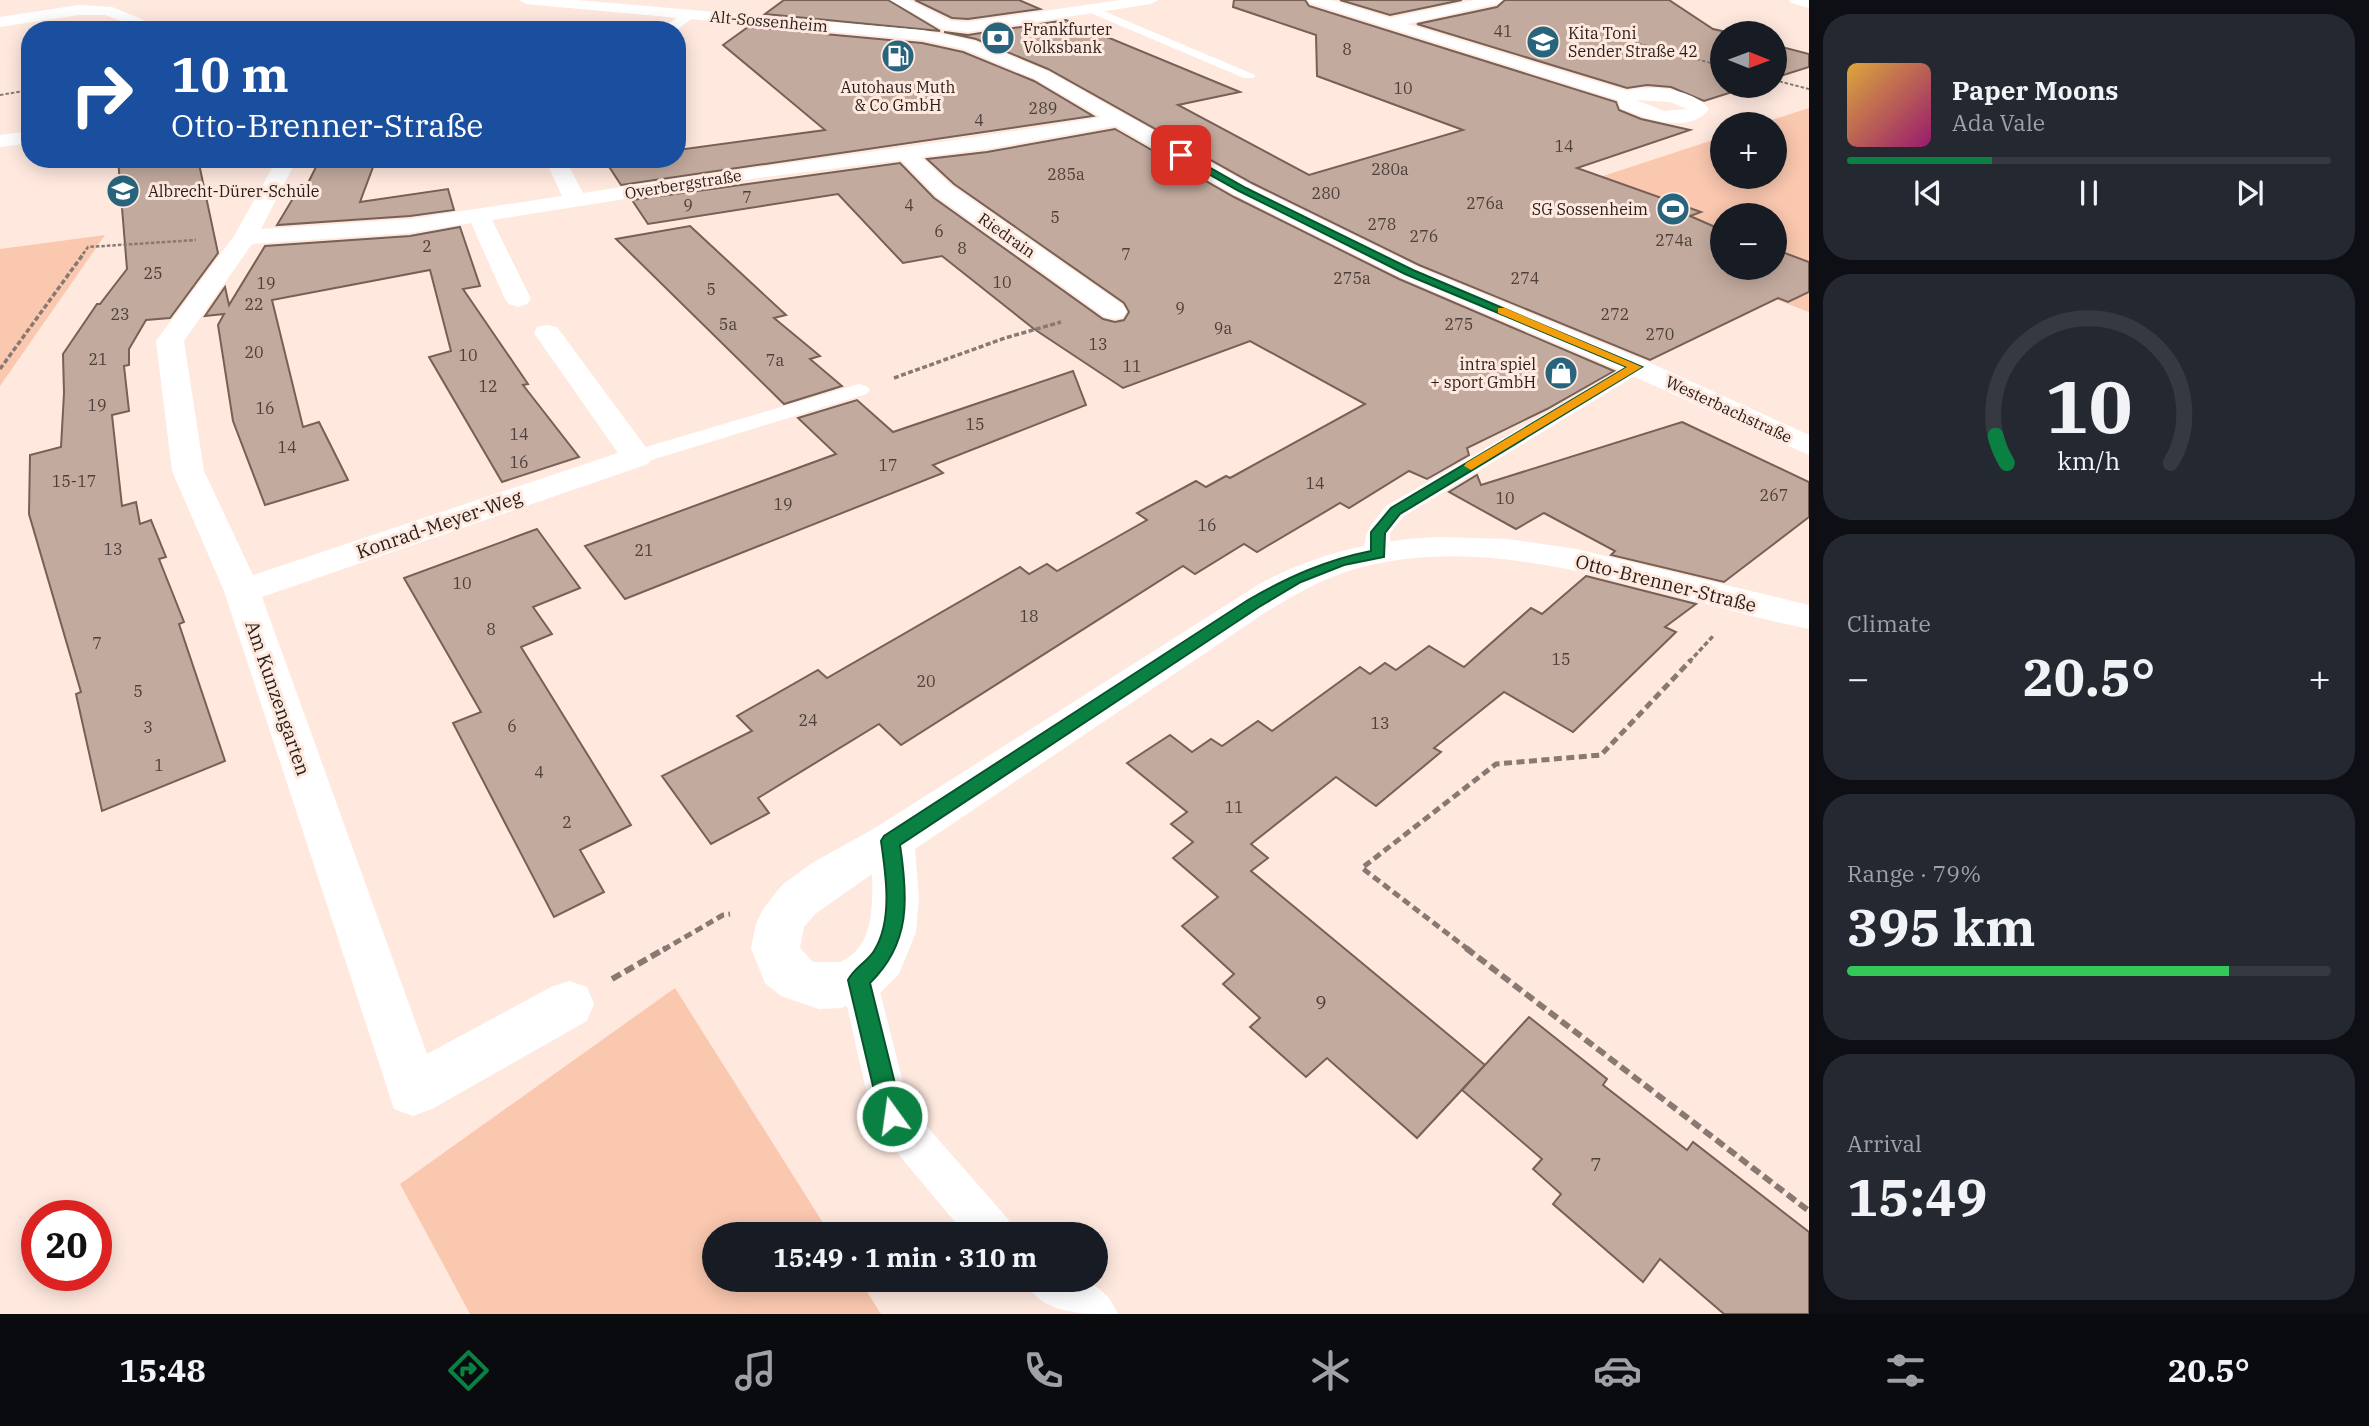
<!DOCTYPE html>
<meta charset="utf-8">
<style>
body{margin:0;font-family:"IBM Plex Serif",serif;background:#242831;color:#f1f3f6;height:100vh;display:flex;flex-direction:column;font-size:26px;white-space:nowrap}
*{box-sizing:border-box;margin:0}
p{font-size:23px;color:#9ea1a6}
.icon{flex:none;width:38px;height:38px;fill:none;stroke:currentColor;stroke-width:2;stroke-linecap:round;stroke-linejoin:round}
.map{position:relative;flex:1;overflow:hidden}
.details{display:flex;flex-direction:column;gap:14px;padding:14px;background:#0d0f14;width:560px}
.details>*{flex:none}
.hud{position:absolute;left:21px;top:21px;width:665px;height:147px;border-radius:28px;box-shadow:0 4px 18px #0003;background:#1a4fa0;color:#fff;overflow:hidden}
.needle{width:46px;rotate:91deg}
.controls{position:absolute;left:1710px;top:21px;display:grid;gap:14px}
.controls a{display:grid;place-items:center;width:77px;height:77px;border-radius:50%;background:#171b24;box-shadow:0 4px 18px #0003;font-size:35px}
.speed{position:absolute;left:21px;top:1200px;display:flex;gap:14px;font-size:35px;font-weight:700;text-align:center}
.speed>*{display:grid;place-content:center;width:91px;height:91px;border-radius:50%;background:#171b24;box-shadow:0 4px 18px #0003;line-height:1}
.speed .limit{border:10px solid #d22;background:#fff;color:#111}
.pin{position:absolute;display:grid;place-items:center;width:60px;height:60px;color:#fff;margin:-30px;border-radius:14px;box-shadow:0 4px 10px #0006}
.me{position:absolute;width:77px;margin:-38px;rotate:346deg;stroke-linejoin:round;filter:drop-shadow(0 0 5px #0008)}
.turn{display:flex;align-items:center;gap:24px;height:147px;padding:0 35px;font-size:32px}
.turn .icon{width:91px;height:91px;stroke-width:2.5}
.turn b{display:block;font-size:49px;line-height:60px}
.big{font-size:52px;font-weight:800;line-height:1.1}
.details .widget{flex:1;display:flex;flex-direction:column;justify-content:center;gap:10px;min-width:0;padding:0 24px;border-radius:28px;background:#242831}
.details .dial{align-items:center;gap:0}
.dial svg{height:182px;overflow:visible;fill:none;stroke:#363941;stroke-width:7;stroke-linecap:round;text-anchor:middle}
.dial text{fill:#f1f3f6;stroke:none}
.song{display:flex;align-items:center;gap:21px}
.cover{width:84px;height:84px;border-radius:10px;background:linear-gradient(135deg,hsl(40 70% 55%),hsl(320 70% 35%))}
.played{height:7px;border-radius:4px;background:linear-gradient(90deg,#0b8043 30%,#363941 30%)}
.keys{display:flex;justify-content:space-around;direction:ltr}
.heat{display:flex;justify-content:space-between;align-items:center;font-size:38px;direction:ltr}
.charge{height:10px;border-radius:5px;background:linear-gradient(90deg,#34c759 79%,#363941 0)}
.trip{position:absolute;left:702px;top:1222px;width:406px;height:70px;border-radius:35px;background:#171b24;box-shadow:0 4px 18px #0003;font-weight:800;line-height:70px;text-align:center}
.tab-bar{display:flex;height:112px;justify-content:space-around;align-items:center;background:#090b0e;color:#9ea1a6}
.tab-bar .icon{width:49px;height:49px}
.tab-bar .current{color:#0b8043}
.tab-bar b{font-size:32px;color:#f1f3f6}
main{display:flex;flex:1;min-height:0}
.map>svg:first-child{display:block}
</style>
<main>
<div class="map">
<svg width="1809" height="1314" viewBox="0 0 1809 1314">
<rect width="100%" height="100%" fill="#ffe9df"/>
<g fill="#fac7af" fill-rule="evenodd">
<path d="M1809,108V312L1521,203L1722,137V177H1774V124H1759ZM1722,215H1774V268H1722Z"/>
<polygon points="105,235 0,386 0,249"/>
<polygon points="675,988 830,1234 714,1234 714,1279 859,1279 881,1314 470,1314 400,1184"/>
</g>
<g fill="#c3aa9e" stroke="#776055" stroke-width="2">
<polygon points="784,0 888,0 940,31 765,14"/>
<polygon points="915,0 1019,0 1040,9 968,19 952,18"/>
<polygon points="1234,0 1305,0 1309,6 1616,102 1619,110 1641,119 1690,130 1577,168 1701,212 1690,216 1722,230 1722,268 1774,268 1774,249 1809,262 1809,292 1788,302 1778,298 1650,360 1419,265 1252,183 1048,69 976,39 944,32 968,35 1066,20 1240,92 1178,105 1309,175 1463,130 1317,76 1316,35 1233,7"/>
<polygon points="1340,0 1462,0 1390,15"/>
<polygon points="1505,0 1669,0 1713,29 1731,33 1722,33 1722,86 1751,86 1704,101 1671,87 1647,85 1627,88 1417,24 1497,7"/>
<polygon points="748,27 922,43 963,52 1034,81 1093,116 621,185 604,159 677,159 677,150 825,130 723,45"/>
<polygon points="1774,45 1809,54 1809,67 1774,78"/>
<polygon points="1115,129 1234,197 1399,279 1614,371 1547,409 1467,448 1469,455 1427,479 1409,471 1349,508 1340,503 1257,552 1244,544 1195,574 1183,566 901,745 879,724 758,798 769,813 711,844 662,776 752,731 737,716 818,670 827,678 1020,567 1029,574 1047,564 1057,571 1147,520 1137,513 1196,481 1206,487 1226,476 1230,478 1365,404 1250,341 1123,388 1034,329 942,256 903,263 838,194 648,224 632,200 900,163 934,198 1103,319 1115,322 1124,320 1129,312 1124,303 954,184 927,159 987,152"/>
<polygon points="118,159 198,159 218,253 170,318 146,320 129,349 129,365 124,366 129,411 112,415 122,506 136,502 140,524 151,520 166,557 159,559 184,622 179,624 225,761 102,811 76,694 81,692 29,514 30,455 61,447 64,393 63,354 97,304 100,304 127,269"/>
<polygon points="320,159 376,159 360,202 448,189 454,210 410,216 277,225 301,185 307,185"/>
<polygon points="690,226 786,315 774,318 820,356 810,359 842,386 784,404 616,239"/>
<polygon points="460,227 480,286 463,289 528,384 523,385 579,457 502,482 429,357 451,351 430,270 272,300 303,427 319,422 348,480 265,505 233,421 218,325 224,314 205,316 225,287 229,305 265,246 410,236"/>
<polygon points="1073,371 1086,405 933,465 943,473 625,599 585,546 836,454 798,418 857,400 893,432"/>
<polygon points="1682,422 1809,482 1809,517 1724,582 1611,555 1615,551 1544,513 1516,529 1449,492 1477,475 1481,485"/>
<polygon points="537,529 580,588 533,607 552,634 521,647 631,825 580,850 604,892 554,917 453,723 481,712 404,578"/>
<polygon points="1586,576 1696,604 1665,627 1676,632 1573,732 1504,692 1434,748 1441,752 1376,806 1336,777 1251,844 1268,858 1251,871 1485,1065 1417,1138 1327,1058 1306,1077 1250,1027 1260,1018 1223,984 1234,974 1182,926 1218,897 1173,858 1193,842 1171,824 1187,812 1127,763 1170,735 1192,752 1211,739 1222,746 1258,721 1272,731 1360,667 1370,674 1385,663 1396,670 1429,646 1464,667 1531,608 1542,614"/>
<polygon points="1529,1017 1607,1079 1603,1085 1687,1150 1693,1142 1809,1232 1809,1314 1724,1314 1660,1259 1643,1282 1553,1204 1561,1194 1533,1169 1542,1159 1462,1090"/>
</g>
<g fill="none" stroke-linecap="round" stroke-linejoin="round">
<g stroke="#887972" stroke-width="2" stroke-dasharray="3.5 2" stroke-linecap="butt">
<polyline points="1633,42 1722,66"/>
<polyline points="1774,80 1809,89"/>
<polyline points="0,95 30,90"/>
</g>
<polyline stroke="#887972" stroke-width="2.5" stroke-dasharray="3.5 2" stroke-linecap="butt" points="83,254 88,247 196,240"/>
<g stroke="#887972" stroke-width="3.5" stroke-dasharray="5 2.5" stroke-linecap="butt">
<polyline points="0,369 84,253"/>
<polyline points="894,378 1005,338 1061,322"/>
<polyline points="1689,662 1714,635"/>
</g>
<g stroke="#887972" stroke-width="5" stroke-dasharray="8 4.5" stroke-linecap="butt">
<polyline points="663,950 723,915 730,914"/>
<polyline points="1469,950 1362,868 1496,764 1601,755 1691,660"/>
</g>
<g stroke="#887972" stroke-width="6" stroke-dasharray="10 5" stroke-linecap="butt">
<polyline points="1466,948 1809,1211"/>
<polyline points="612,979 666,948"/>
</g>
<g fill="#fff" fill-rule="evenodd">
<polygon points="1086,7 1094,7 1255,75 1254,78 1244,78 1086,11"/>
<path d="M1636,361L1643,363L1646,367L1643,371L1404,516L1390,533L1391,554L1387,560L1378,562L1369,560C1356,539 1374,521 1386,506Z"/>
<polygon points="859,384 866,386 870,390 866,394 645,462 629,462 626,457 629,452"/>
<polygon points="859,964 872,968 877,980 909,1106 1008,1219 1014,1234 965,1234 878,1130 872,1116 841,980 846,968"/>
<path d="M1023,1279C1063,1279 1099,1270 1118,1314C1078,1314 1041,1314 1023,1279Z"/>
</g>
<g fill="#fff" fill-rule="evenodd">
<polygon points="890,0 909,0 951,21 968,22 1120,0 1158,0 1151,4 968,32 942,29"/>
<path d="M1308,0H1331L1390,18L1475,0H1503L1496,4L1407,24L1627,91C1650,84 1694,89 1709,109C1689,136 1645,118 1620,108L1618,100L1310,3ZM1636,100L1670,102L1687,109L1664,111Z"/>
<polygon points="1789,0 1809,0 1809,8 1791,3"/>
<polygon points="79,5 112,7 168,30 145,30 105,15 79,15 0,27 0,17"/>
<polygon points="690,9 698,14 677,30 659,30"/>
<path d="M1119,114L1129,120L1126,124L987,149L921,157L952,186L1123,305L1127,311L1123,317L1114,319L1105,317L936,196L901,160L751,179L492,220L531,299L527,304L518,307L509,304L505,299L471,223L410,233L252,244L184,341L204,471L253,575L618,453L534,333L537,327L547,325L557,327L653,457L648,464L262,597L427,1054L551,987L569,981L587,987L594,1004L587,1021L432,1109L413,1116L394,1109L224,591L172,471L156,341L234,236L277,159H297L261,229L410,219L562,196L545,159H565L583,193C761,165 941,145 1119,114Z"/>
<polygon points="30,131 30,143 0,147 0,135"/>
<path d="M1438,537L1508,539L1576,549L1809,605V629C1664,600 1501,526 1352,570C1321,579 1293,596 1266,612L915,849L919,898L916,932L899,974L881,992L841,1008L819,1009L781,996L765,983L751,948L756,924L763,909L782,885L812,863L875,828L1261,583C1318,553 1374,540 1438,537ZM872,874C873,905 874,948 840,962H813L800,948L804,927L815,914Z"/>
</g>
<polygon fill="#fff" fill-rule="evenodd" points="519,0 577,0 922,30 975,41 1047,71 1251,185 1418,267 1646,361 1809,435 1809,455 1626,373 1400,277 1235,195 1035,79 964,49 922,40 526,4"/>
</g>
<path fill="#0b8043" stroke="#07532c" stroke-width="2" d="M1178,153H1184L1246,188L1413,270L1642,367L1400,514L1385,533L1384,557L1344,565L1301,582L1259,607L900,845C908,898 911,943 870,983L903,1116L900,1124L892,1128L884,1124L880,1116L848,980C854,968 867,962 874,951C893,921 886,875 881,841L884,836L1248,600C1288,577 1326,560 1371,551V532L1391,508L1627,367L1405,274L1239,191L1178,157Z"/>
<polygon fill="#f59e0b" points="1498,308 1505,308 1642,367 1471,470 1464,466 1466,463 1627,367 1498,313"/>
<defs>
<symbol id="bank-disc" viewBox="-11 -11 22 22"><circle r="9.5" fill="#28657c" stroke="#ffe9df"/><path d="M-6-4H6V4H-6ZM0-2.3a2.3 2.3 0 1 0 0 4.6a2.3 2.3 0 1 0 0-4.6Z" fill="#fff"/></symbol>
<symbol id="school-disc" viewBox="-11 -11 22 22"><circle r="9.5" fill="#28657c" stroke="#ffe9df"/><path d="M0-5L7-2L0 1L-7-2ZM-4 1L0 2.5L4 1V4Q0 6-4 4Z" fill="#fff"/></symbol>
<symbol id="fuel-disc" viewBox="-11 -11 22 22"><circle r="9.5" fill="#28657c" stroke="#ffe9df"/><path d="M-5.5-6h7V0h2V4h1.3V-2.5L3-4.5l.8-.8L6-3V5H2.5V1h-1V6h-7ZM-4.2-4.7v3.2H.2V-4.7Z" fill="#fff"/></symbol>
<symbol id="stadium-disc" viewBox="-11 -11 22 22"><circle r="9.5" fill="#28657c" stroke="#ffe9df"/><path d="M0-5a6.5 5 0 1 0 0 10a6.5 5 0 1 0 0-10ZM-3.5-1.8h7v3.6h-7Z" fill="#fff"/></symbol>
<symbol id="shop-disc" viewBox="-11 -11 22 22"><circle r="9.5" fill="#28657c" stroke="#ffe9df"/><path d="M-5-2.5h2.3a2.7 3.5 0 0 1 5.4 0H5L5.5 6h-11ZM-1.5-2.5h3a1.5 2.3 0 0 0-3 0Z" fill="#fff"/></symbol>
</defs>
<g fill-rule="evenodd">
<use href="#bank-disc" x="979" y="19" width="38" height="38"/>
<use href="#school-disc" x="1524" y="23" width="38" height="38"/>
<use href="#fuel-disc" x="879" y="37" width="38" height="38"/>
<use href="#school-disc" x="104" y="172" width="38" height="38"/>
<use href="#stadium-disc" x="1654" y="190" width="38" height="38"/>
<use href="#shop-disc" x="1542" y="354" width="38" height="38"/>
</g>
<g text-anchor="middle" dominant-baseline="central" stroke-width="6" stroke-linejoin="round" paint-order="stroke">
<g font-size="16" fill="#261d19" stroke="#ffe9df">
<text transform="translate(769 21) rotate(5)">Alt-Sossenheim</text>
<text transform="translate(683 184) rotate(-9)">Overbergstraße</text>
<text transform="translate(1007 235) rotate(35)">Riedrain</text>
<text transform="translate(1729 409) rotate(25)">Westerbachstraße</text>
</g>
<g font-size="16" fill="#261d19" stroke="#ffe9df" text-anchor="start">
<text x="1023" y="29">Frankfurter<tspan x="1023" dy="18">Volksbank</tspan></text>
<text x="1568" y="33">Kita Toni<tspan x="1568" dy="18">Sender Straße 42</tspan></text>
<text x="898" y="87" text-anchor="middle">Autohaus Muth<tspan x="898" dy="18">&amp; Co GmbH</tspan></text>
<text x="148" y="191">Albrecht-Dürer-Schule</text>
<text x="1648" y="209" text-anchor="end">SG Sossenheim</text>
<text x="1536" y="364" text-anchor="end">intra spiel<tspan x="1536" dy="18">+ sport GmbH</tspan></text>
</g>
<g font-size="16" fill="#4d403a">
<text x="1503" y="31">41</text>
<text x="1347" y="49">8</text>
<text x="1403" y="88">10</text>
<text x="1043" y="108">289</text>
<text x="979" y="120">4</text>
<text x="1564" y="146">14</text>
<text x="1390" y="169">280a</text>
<text x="1066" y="174">285a</text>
<text x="1326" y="193">280</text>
<text x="747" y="197">7</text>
<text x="1485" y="203">276a</text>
<text x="688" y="205">9</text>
<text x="909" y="205">4</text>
<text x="1055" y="217">5</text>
<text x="1382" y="224">278</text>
<text x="939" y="231">6</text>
<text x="1424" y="236">276</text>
<text x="1674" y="240">274a</text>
<text x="427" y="246">2</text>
<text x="962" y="248">8</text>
<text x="1126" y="254">7</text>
<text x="153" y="273">25</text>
<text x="1352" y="278">275a</text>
<text x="1525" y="278">274</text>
<text x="1002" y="282">10</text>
<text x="266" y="283">19</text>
<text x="711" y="289">5</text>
<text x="254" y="304">22</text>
<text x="1180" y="308">9</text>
<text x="120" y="314">23</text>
<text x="1615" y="314">272</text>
<text x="728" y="324">5a</text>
<text x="1459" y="324">275</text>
<text x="1223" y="328">9a</text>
<text x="1660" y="334">270</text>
<text x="1098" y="344">13</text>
<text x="254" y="352">20</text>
<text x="468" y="355">10</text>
<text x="98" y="359">21</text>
<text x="775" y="360">7a</text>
<text x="1132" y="366">11</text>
<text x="488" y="386">12</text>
<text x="97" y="405">19</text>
<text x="265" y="408">16</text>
<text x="975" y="424">15</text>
<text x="519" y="434">14</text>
<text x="287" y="447">14</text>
<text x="519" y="462">16</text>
<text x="888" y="465">17</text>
<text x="74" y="481">15-17</text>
<text x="1315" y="483">14</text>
<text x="1774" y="495">267</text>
<text x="1505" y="498">10</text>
<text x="783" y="504">19</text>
<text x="1207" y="525">16</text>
<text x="113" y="549">13</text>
<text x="644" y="550">21</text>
<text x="462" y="583">10</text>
<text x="1029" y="616">18</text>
<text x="491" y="629">8</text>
<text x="97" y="643">7</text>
<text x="1561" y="659">15</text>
<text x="926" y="681">20</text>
<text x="138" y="691">5</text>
<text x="808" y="720">24</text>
<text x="1380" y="723">13</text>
<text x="512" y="726">6</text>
<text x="148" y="727">3</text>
<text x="159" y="765">1</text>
<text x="539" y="772">4</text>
<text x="1234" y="807">11</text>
<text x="567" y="822">2</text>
</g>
<g font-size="19" fill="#261d19" stroke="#ffe9df">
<text transform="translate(439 524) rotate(-19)">Konrad-Meyer-Weg</text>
<text transform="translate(1666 583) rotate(14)">Otto-Brenner-Straße</text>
<text transform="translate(278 698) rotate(71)">Am Kunzengarten</text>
</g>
<g font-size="19" fill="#4d403a">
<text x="1321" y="1002">9</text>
<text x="1596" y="1164">7</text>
</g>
</g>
</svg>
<div class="controls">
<a><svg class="needle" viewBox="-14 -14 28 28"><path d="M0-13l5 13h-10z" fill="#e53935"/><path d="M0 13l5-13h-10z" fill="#9ea1a6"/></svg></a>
<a>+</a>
<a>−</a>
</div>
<div class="speed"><div class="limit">20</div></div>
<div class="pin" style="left:1181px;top:155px;background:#d93025"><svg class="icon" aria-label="arrive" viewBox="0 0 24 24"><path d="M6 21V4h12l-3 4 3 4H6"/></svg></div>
<svg class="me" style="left:892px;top:1116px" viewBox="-20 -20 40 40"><circle r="17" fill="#0b8043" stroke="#fff" stroke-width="3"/><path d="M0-11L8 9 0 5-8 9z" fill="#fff"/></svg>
<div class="trip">15:49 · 1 min · 310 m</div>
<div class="hud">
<div class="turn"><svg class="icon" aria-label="right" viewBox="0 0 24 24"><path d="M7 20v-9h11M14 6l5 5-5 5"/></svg><div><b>10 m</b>Otto-Brenner-Straße</div></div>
</div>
</div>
<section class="details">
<div class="widget">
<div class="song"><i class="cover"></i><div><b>Paper Moons</b><p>Ada Vale</p></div></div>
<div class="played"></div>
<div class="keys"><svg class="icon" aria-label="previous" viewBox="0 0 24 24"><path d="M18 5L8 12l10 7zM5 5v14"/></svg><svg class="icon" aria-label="pause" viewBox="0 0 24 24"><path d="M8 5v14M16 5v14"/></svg><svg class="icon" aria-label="next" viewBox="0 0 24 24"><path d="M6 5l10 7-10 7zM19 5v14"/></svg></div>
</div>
<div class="widget dial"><svg viewBox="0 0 100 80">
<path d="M14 69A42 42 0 1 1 86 69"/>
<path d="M14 69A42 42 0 0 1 9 57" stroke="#0b8043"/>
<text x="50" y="56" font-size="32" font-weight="700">10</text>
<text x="50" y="72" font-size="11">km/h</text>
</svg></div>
<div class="widget"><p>Climate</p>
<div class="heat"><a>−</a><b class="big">20.5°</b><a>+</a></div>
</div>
<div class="widget"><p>Range · 79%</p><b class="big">395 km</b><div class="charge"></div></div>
<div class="widget"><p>Arrival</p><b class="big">15:49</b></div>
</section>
</main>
<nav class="tab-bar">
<b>15:48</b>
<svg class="icon current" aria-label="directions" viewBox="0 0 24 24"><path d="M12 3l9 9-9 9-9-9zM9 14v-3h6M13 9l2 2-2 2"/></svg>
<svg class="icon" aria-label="music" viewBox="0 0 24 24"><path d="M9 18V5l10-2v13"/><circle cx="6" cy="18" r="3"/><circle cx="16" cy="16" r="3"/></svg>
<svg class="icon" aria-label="phone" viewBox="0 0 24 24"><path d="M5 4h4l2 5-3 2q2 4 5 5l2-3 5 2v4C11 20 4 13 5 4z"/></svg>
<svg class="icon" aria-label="climate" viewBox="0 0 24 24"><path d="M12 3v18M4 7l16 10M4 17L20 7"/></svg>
<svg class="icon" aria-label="car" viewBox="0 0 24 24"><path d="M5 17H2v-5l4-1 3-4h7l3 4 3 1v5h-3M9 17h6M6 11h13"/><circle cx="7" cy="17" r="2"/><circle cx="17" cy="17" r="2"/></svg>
<svg class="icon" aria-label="filters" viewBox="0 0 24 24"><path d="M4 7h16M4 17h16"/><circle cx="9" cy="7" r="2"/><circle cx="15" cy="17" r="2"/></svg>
<b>20.5°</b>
</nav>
